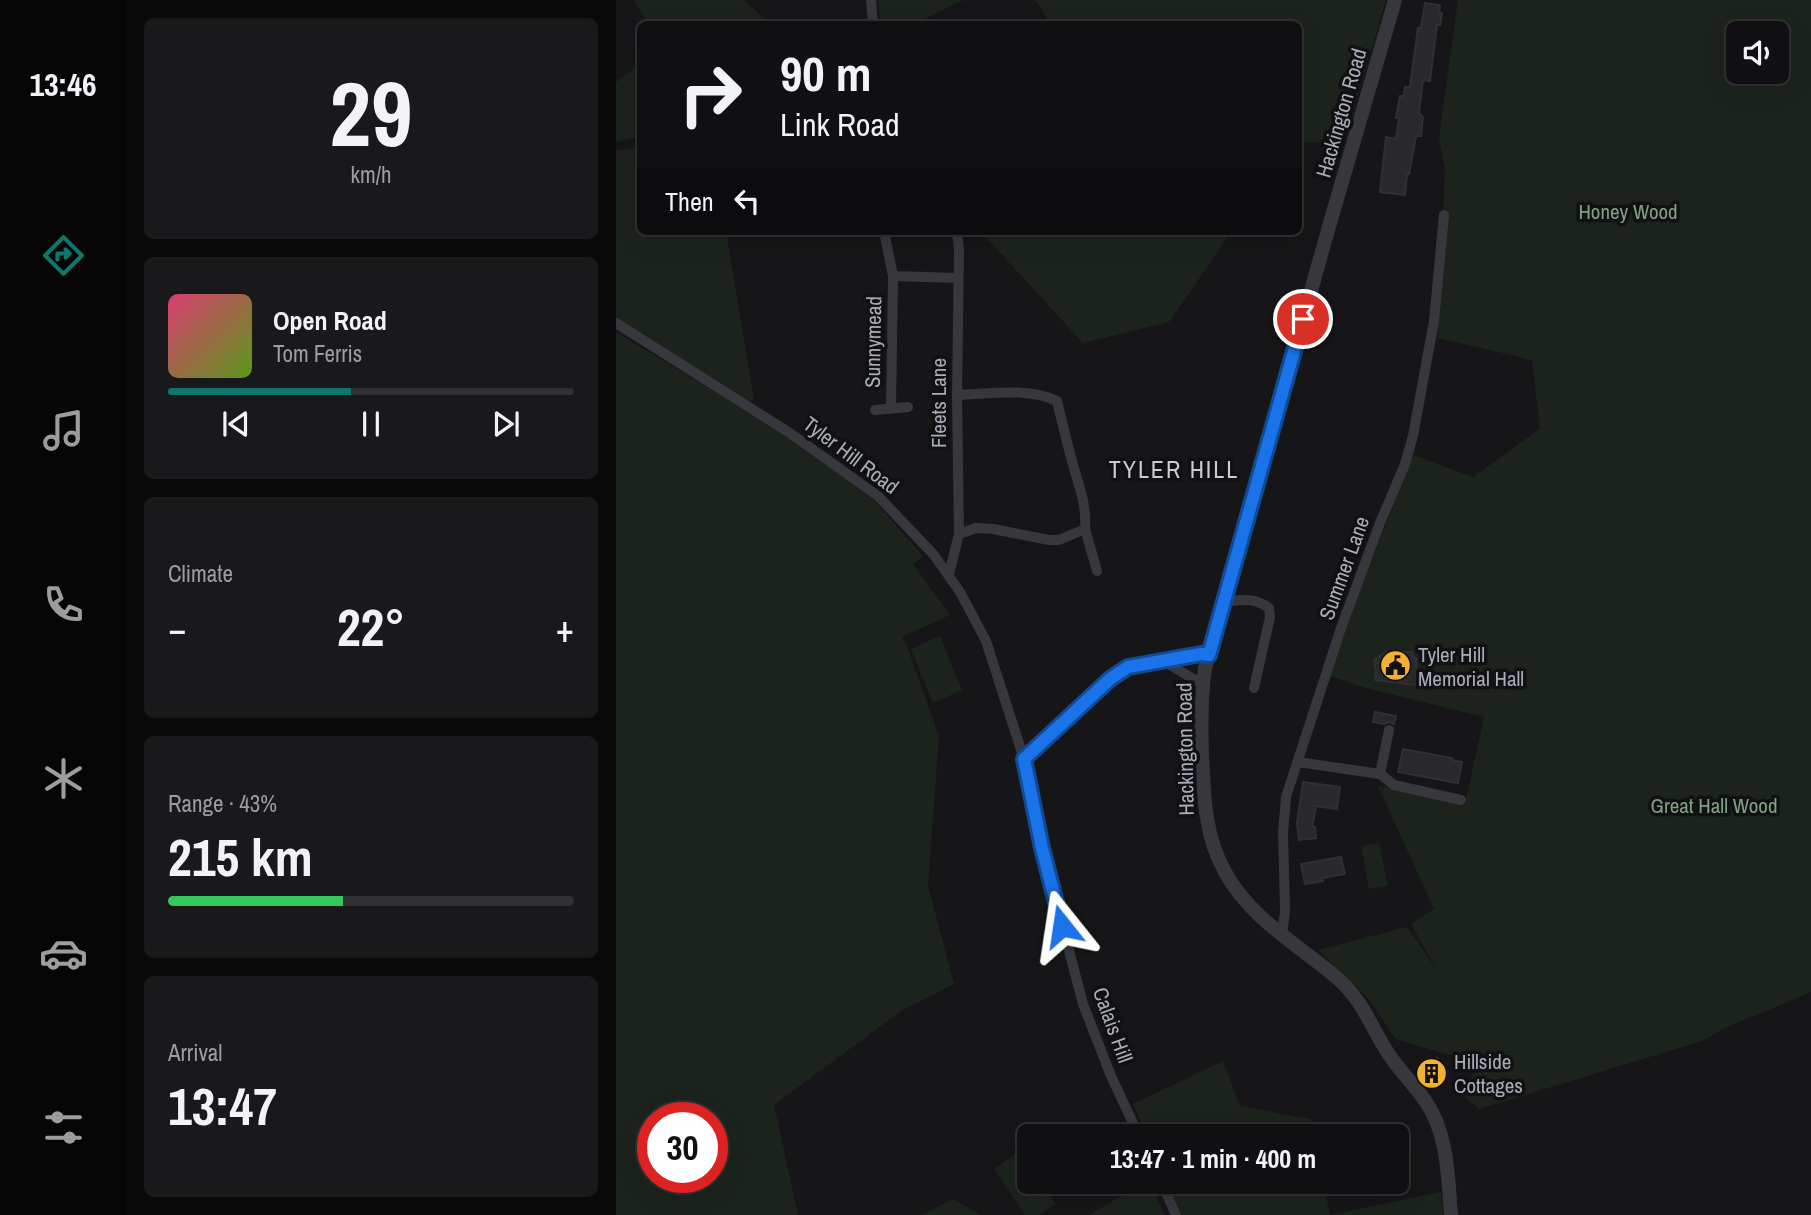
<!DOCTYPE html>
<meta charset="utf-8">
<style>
body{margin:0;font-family:"Archivo Narrow",sans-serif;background:#19191b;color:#f1f3f6;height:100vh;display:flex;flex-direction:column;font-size:26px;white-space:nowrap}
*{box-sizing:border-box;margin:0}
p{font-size:23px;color:#9c9d9f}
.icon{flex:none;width:38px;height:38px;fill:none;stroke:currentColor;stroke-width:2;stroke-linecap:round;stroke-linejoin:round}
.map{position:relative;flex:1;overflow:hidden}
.drawer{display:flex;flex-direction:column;gap:18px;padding:18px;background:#09090a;width:490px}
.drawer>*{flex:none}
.top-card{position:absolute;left:21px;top:21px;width:665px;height:214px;border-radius:10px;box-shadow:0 7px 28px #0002,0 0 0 2px #303032;background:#101012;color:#f1f3f6;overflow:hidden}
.buttons{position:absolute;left:1110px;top:21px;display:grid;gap:14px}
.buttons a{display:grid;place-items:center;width:63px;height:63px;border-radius:10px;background:#101012;box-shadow:0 7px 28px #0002,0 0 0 2px #303032;font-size:35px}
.speed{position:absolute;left:21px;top:1102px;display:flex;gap:14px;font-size:35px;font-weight:700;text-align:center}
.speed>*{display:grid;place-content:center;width:91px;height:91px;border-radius:50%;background:#101012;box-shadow:0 7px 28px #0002,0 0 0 2px #303032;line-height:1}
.speed .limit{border:10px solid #d22;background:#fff;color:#111}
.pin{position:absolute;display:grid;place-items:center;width:60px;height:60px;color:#fff;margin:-30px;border:4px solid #fff;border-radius:50%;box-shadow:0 2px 7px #0007}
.me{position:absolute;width:77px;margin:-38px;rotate:345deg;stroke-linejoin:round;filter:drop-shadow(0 0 5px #0008)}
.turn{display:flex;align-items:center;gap:24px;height:147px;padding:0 28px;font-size:32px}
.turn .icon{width:91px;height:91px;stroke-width:2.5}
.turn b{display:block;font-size:49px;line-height:60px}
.then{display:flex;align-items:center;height:66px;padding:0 28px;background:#0003;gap:14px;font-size:26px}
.big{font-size:52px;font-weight:800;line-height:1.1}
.drawer .card{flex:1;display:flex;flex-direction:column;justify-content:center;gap:10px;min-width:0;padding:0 24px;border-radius:10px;background:#19191b}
.drawer .dial{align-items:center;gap:0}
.dial b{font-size:91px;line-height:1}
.song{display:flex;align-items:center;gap:21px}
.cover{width:84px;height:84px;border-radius:10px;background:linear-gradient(135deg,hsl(340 70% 55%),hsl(90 70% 35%))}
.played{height:7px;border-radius:4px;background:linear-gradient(90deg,#0f766e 45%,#303032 45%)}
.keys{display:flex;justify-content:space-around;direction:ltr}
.heat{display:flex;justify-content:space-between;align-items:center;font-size:38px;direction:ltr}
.charge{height:10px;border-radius:5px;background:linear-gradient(90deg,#34c759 43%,#303032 0)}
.trip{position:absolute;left:401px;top:1124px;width:392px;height:70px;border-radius:10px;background:#101012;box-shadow:0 7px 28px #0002,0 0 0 2px #303032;font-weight:800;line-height:70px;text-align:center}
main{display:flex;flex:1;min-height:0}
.tabs{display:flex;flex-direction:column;width:126px;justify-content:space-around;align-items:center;background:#060607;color:#9c9d9f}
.tabs .icon{width:49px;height:49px}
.tabs .active{color:#0f766e}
.tabs b{font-size:32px;color:#f1f3f6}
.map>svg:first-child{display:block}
</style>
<main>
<nav class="tabs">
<b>13:46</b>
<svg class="icon active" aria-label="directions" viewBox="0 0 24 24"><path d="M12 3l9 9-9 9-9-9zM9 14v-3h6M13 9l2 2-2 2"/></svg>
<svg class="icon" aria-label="music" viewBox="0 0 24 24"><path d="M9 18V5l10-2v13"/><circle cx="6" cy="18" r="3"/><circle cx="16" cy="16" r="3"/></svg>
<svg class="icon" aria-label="phone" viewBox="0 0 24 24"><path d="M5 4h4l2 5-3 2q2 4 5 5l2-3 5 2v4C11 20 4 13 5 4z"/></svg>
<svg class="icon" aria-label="climate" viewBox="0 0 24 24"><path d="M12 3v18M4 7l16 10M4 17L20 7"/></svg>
<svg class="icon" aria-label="car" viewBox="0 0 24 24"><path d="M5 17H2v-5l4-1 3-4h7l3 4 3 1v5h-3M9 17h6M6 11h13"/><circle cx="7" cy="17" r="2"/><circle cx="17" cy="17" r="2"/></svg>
<svg class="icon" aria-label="filters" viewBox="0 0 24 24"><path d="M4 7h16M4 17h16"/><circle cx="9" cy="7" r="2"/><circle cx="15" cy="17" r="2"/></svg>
</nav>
<section class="drawer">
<div class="card dial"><b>29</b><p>km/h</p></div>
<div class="card">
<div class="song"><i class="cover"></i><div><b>Open Road</b><p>Tom Ferris</p></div></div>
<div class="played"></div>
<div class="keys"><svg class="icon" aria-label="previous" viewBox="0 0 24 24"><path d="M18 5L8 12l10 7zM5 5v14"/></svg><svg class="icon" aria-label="pause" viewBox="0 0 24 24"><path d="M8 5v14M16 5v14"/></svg><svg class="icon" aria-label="next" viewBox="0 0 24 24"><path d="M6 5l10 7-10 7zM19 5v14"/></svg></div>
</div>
<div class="card"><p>Climate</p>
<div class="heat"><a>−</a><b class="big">22°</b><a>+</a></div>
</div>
<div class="card"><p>Range · 43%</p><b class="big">215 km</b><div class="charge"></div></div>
<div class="card"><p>Arrival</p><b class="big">13:47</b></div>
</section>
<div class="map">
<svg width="1195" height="1215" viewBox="0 0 1195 1215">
<rect width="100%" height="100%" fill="#161618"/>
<g fill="#1c231d" fill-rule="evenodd">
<polygon points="18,0 128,0 155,24 32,24"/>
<polygon points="262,0 347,0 298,24 264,24"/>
<polygon points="419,0 770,0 729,140 683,143 682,24 435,24"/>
<path d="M842,0H1195V992L1111,1027L1086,1041L863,1109L842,1092L867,1065L780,1039L752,998L702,950L791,927L823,973L795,924L818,909L762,786L849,805L868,717L746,687L711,675L797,455L857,477L924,429L916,360L822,338L829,168L823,138ZM1122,33H1160V72H1122Z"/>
<polygon points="24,64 24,136 0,142 0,82"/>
<polygon points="24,147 24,231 110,231 138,399 129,405 0,323 0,151"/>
<polygon points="348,231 616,231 553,322 467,343 366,233 348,234"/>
<path d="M0,332L172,436L255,497L307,556L297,564L334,615L286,637L291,646L323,736L312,886L338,984L285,1011L158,1105L182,1215H0ZM37,1118H96V1178H37Z"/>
<polygon points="324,636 346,690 317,703 295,649"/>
<polygon points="763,843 772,886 753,889 745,846"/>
<polygon points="607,1061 624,1106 695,1119 698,1136 531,1136 517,1104"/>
<polygon points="403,1151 413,1165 413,1181 424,1181 440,1204 423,1215 409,1215 378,1169"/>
<polygon points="531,1181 534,1181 548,1215 473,1215"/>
<polygon points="551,1181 707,1181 714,1215 825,1192 827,1215 566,1215"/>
<polygon points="338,1199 364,1215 304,1215"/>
</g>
<g fill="#29292c" stroke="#303034" stroke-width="2">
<polygon points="809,3 824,5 823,13 826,13 824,25 821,25 814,81 807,80 803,113 807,117 805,136 800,136 793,174 791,174 789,195 764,192 770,137 780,139 783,118 780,118 784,96 788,96 789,87 794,87 802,28 805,28"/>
<polygon points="770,652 796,652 798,658 800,658 800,685 759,680 760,671 758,660"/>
<polygon points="759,712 780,716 778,724 774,722 768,724 757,722"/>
<polygon points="787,749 836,758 836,760 846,762 842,783 782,772"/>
<polygon points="687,782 724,787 721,809 700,806 696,827 699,827 700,838 683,840 681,823"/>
<polygon points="725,857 729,874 706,878 707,881 689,884 685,864"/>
<polygon points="821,1058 831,1073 816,1083 806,1068"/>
</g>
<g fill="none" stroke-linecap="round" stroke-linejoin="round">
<g stroke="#37383d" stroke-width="10">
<polyline points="255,0 257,24"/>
<polyline points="268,231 277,276 275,409"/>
<polyline points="277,276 342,278"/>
<polyline points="0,323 174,433 262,496 318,555 344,592 370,641 408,759 426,847 467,1004 495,1076 523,1136"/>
<path d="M341,395C373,394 411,387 441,401C446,422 451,443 457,465C463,486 471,506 469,529L443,540H433L377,529L360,528L343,534"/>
<polyline points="259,410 292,407"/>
<polyline points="469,529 481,571"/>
<polyline points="333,574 343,534 341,395 343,250 341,231"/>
<path d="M608,602C626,600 638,597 653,608L654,617L638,688"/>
<polyline points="549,662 586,684"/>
<polyline points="408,759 494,679 512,667 585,654 593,655"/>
<polyline points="682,762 764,774 778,785 845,800"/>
<polyline points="764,774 773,730"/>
<polyline points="666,934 669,911 667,832 670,797 725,628 764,523 789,464 797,436 818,321 828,215"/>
<polyline points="545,1181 560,1215"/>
</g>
<path stroke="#37383d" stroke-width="14" d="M779,0L714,223L589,668C585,696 585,725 586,753C588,794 588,835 609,872C633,917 682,945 720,977C749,1002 754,1027 774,1056C785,1072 799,1086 810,1102C832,1134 832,1178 835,1215"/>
</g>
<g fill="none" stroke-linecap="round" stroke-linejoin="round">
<defs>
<polyline id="route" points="446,926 426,848 408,759 494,679 512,667 585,654 593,655 687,319"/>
</defs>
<use href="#route" stroke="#114b97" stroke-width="18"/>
<use href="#route" stroke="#1a73e8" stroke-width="12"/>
</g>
<defs>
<symbol id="civic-disc" viewBox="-11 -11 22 22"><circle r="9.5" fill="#f2b134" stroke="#111113"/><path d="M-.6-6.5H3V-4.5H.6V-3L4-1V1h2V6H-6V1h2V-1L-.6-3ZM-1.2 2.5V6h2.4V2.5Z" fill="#111"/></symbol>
<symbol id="building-disc" viewBox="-11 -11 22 22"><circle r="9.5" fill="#f2b134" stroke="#111113"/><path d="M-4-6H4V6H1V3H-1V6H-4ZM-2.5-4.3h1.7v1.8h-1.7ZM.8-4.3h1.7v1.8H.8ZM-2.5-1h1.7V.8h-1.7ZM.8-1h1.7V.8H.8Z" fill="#111"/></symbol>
</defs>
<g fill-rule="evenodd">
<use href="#civic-disc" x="762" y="648" width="35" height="35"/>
<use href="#building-disc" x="798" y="1056" width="35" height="35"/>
</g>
<g text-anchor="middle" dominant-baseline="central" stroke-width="7" stroke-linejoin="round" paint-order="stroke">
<g font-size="21" fill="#a8adb8" stroke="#111113">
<text transform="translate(725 113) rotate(-74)">Hackington Road</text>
<text transform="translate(257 342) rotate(-89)">Sunnymead</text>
<text transform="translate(322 403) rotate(-90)">Fleets Lane</text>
<text transform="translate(235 455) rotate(37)">Tyler Hill Road</text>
<text transform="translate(728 568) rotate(-70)">Summer Lane</text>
<text transform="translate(569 749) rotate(-91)">Hackington Road</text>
<text transform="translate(497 1025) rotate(70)">Calais Hill</text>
</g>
<g font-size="21" fill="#7fa381" stroke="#111113">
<text x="1012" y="211">Honey Wood</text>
<text x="1098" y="805">Great Hall Wood</text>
</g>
<g font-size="21" fill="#a8adb8" stroke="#111113" text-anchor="start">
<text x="802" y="654">Tyler Hill<tspan x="802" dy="24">Memorial Hall</tspan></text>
<text x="838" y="1061">Hillside<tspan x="838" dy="24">Cottages</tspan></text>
</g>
<g font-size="24" letter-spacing="2" fill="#c9ccd4" stroke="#111113">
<text x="558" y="469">TYLER HILL</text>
</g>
</g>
</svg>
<div class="buttons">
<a><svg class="icon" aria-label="sound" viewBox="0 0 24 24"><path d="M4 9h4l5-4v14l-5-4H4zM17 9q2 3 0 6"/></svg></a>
</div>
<div class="speed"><div class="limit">30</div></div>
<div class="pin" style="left:687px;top:319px;background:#d93025"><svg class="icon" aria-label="arrive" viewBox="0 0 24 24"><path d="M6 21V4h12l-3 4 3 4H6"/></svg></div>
<svg class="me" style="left:446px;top:926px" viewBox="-20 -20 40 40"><path d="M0-17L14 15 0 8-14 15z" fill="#1a73e8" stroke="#fff" stroke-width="4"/></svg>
<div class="trip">13:47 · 1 min · 400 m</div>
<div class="top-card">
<div class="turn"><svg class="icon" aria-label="right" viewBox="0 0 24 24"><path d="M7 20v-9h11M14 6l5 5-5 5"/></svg><div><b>90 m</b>Link Road</div></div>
<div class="then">Then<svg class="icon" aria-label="left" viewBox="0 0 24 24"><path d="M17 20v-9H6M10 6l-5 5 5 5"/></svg></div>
</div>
</div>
</main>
